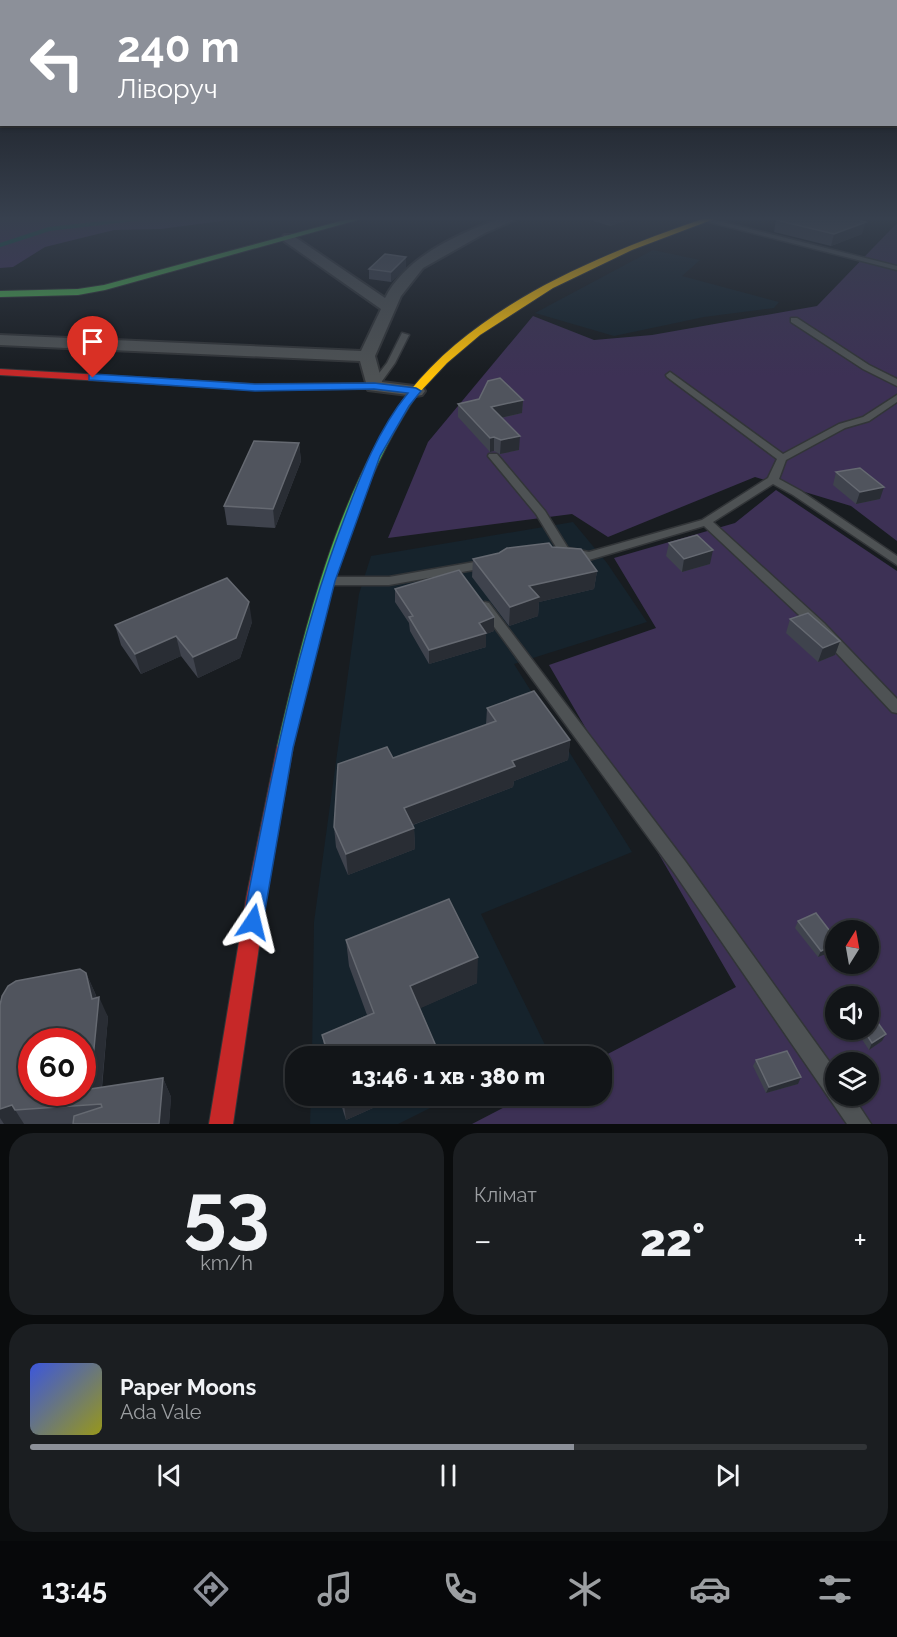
<!DOCTYPE html>
<html lang="uk">
<meta charset="utf-8">
<style>
body{margin:0;font-family:Raleway,sans-serif;background:#1b1e21;color:#f1f3f6;height:100vh;display:flex;flex-direction:column;font-size:22px;white-space:nowrap}
*{box-sizing:border-box;margin:0}
p{font-size:20px;color:#9c9fa2}
.icon{flex:none;width:33px;height:33px;fill:none;stroke:currentColor;stroke-width:2;stroke-linecap:round;stroke-linejoin:round}
.map{position:relative;height:1124px;overflow:hidden}
.side{display:flex;flex-direction:column;gap:9px;padding:9px;background:#0a0c0d;flex:1}
.side>*{flex:none}
.hud{position:absolute;left:0px;top:0px;width:897px;height:126px;box-shadow:0 2px 4px #0004,0 0 0 2px #313437;background:#8c9099;color:#fff;overflow:hidden}
.needle{width:39px;rotate:11deg}
.buttons{position:absolute;left:825px;top:920px;display:grid;gap:12px}
.buttons a{display:grid;place-items:center;width:54px;height:54px;border-radius:50%;background:#121518;box-shadow:0 2px 4px #0004,0 0 0 2px #313437;font-size:30px}
.speed{position:absolute;left:18px;top:1028px;display:flex;gap:12px;font-size:30px;font-weight:700;text-align:center}
.speed>*{display:grid;place-content:center;width:78px;height:78px;border-radius:50%;background:#121518;box-shadow:0 2px 4px #0004,0 0 0 2px #313437;line-height:1}
.speed .limit{border:9px solid #d22;background:#fff;color:#111}
.pin{position:absolute;display:grid;place-items:center;width:51px;height:51px;color:#fff;margin:-62px -26px;border-radius:50% 50% 50% 0;rotate:-45deg;box-shadow:0 0 6px #0007}
.pin .icon{rotate:45deg}
.me{position:absolute;width:66px;margin:-33px;rotate:10deg;stroke-linejoin:round;filter:drop-shadow(0 0 4px #0008)}
.turn{display:flex;align-items:center;gap:21px;height:126px;padding:0 18px;font-size:27px}
.turn .icon{width:78px;height:78px;stroke-width:2.5}
.turn b{display:block;font-size:42px;line-height:51px}
.big{font-size:45px;font-weight:800;line-height:1.1}
.side .tile{flex:1;display:flex;flex-direction:column;justify-content:center;gap:9px;min-width:0;padding:0 21px;border-radius:24px;background:#1b1e21}
.side .dial{align-items:center;gap:0}
.dial b{font-size:78px;line-height:1}
.song{display:flex;align-items:center;gap:18px}
.cover{width:72px;height:72px;border-radius:9px;background:linear-gradient(135deg,hsl(230 70% 55%),hsl(60 70% 35%))}
.played{height:6px;border-radius:3px;background:linear-gradient(90deg,#8c9099 65%,#313437 65%)}
.keys{display:flex;justify-content:space-around;direction:ltr}
.heat{display:flex;justify-content:space-between;align-items:center;font-size:33px;direction:ltr}
.side .tiles{flex:1;display:grid;gap:9px;grid-template-columns:1fr 1fr}
.tile:last-child{grid-column:span 2}
.trip{position:absolute;left:285px;top:1046px;width:327px;height:60px;border-radius:24px;background:#121518;box-shadow:0 2px 4px #0004,0 0 0 2px #313437;font-weight:800;line-height:60px;text-align:center}
.tabs{display:flex;height:96px;justify-content:space-around;align-items:center;background:#07080a;color:#9c9fa2}
.tabs .icon{width:42px;height:42px}
.tabs .active{color:#8c9099}
.tabs b{font-size:27px;color:#f1f3f6}
.map>svg:first-child{display:block}
</style>
<div class="map">
<svg width="897" height="1124" viewBox="0 0 897 1124">
<rect width="100%" height="100%" fill="#181c20"/>
<g fill="#16232c">
<polygon points="653,250 700,260 682,276 779,302 774,308 704,317 614,336 535,313"/>
<polygon points="573,522 607,563 647,622 514,664 632,852 481,914 547,1049 533,1056 312,1056 314,922 359,594 371,556"/>
<polygon points="311,1095 456,1095 398,1124 310,1124"/>
</g>
<g fill="#3d3155" fill-rule="evenodd">
<polygon points="897,223 897,541 851,506 755,477 608,537 572,514 388,538 428,442 533,316 594,340 652,335 817,306"/>
<path d="M776,490L897,571V1124H472L528,1095H602V1057L736,987L549,665L656,628L614,558L735,523ZM836,930H868V963H836ZM836,996H868V1029H836ZM836,1062H868V1095H836Z"/>
</g>
<polygon fill="#41315d" points="0,219 236,219 161,229 114,230 45,247 13,267 0,268"/>
<g fill="none" stroke-linecap="round" stroke-linejoin="round">
<polyline stroke="#025e4e" stroke-width="4" points="0,245 49,229 135,219"/>
<defs>
<g id="lane">
<polygon points="704,219 711,219 897,266 897,270 705,221"/>
<polygon points="791,318 797,318 869,365 897,379 897,386 863,369 791,322"/>
<polygon points="402,333 409,335 395,363 377,388 371,388 369,386 387,363"/>
<polygon points="670,372 783,454 839,424 863,417 897,395 897,402 869,421 845,428 786,460 779,479 801,491 897,556 897,565 793,495 773,484 713,522 824,623 897,699 897,713 892,712 814,629 704,526 589,560 559,552 536,514 488,456 489,454 497,454 545,511 568,548 589,552 702,520 768,478 777,459 667,377 666,375"/>
<polygon points="486,560 490,561 492,564 490,567 389,585 331,585 325,581 331,577 389,577"/>
<polygon points="485,602 489,603 685,861 836,1071 836,1095 852,1095 871,1124 847,1124 673,871 481,609 479,606 481,603"/>
</g>
<path id="street" d="M499,219H517L485,233L423,268L401,296L375,356L382,382L422,387L425,391L422,395L416,396L368,390L360,361L0,345V335L361,351L381,309L284,241L282,238L284,235H292L385,298C406,257 457,234 499,219Z"/>
<g id="fast">
<polygon points="348,219 361,219 105,290 78,295 0,297 0,291 78,289 104,285"/>
<path d="M414,389L419,392C349,493 320,628 293,747L291,752L285,753L279,752L277,747C305,627 337,491 410,390Z"/>
</g>
<path id="slow" d="M702,219H714L632,250L553,288L480,335L447,363L418,394H410L409,392C479,304 599,255 702,219Z"/>
<g id="jam">
<polygon points="0,369 255,384 374,383 379,386 374,389 255,390 0,375"/>
<polygon points="285,741 291,742 293,747 266,899 233,1124 209,1124 246,899 277,747 279,742"/>
</g>
</defs>
<use href="#lane" stroke="#323538" stroke-width="3"/>
<use href="#street" stroke="#323538" stroke-width="4"/>
<use href="#fast" stroke="#323538" stroke-width="2"/>
<use href="#slow" stroke="#323538" stroke-width="2"/>
<use href="#jam" stroke="#323538" stroke-width="2"/>
<use href="#lane" fill="#4e5254" fill-rule="evenodd"/>
<use href="#street" fill="#4e5254" fill-rule="evenodd"/>
<use href="#fast" fill="#4caf50" fill-rule="evenodd"/>
<use href="#slow" fill="#ffc107" fill-rule="evenodd"/>
<use href="#jam" fill="#c62828" fill-rule="evenodd"/>
</g>
<g fill="#3f434d">
<polygon points="587,219 631,219 610,226"/>
<polygon points="776,220 862,234 831,246 774,232"/>
<polygon points="406,267 391,282 369,279 369,269"/>
<polygon points="523,400 522,413 502,418 519,450 500,454 494,451 490,452 458,417 458,404"/>
<polygon points="299,443 301,461 275,528 227,525 224,506"/>
<polygon points="836,472 880,499 856,504 833,485"/>
<polygon points="669,543 710,564 682,572 666,556"/>
<polygon points="552,547 597,571 594,589 539,602 538,616 509,626 472,577 473,559"/>
<polygon points="395,589 494,617 494,631 486,634 486,647 429,664 410,631 409,623 395,602"/>
<polygon points="790,619 840,641 835,655 818,662 786,633"/>
<polygon points="252,622 240,658 198,678 181,656 141,674 121,645 115,625"/>
<polygon points="487,708 570,740 568,760 514,781 513,787 413,825 414,828 415,849 348,875 336,847 334,827 393,758 486,725"/>
<polygon points="798,921 836,939 836,950 818,957 795,928"/>
<polygon points="346,940 477,983 420,1008 439,1053 439,1056 326,1056 322,1035 367,1015 349,966"/>
<polygon points="86,973 95,993 97,998 108,1017 102,1088 163,1078 171,1097 169,1124 0,1124 0,1005"/>
<polygon points="855,1029 868,1029 882,1041 869,1050"/>
<polygon points="756,1060 798,1084 766,1093 753,1066"/>
<polygon points="338,1095 402,1095 346,1120"/>
</g>
<g fill="#292d34">
<polygon points="610,219 631,219 610,226"/>
<polygon points="866,222 862,234 831,246 834,234"/>
<polygon points="406,257 406,267 391,282 391,272"/>
<polygon points="523,400 522,413 491,420 491,407"/>
<polygon points="520,436 519,450 500,454 501,440"/>
<polygon points="494,437 494,451 490,452 490,438"/>
<polygon points="299,443 301,461 275,528 273,509"/>
<polygon points="884,487 880,499 856,504 860,492"/>
<polygon points="713,550 710,564 682,572 684,559"/>
<polygon points="597,571 594,589 539,602 538,616 509,626 510,607 529,586"/>
<polygon points="249,602 252,622 240,658 198,678 193,657"/>
<polygon points="494,617 494,631 486,634 486,647 429,664 429,650 479,623"/>
<polygon points="176,636 181,656 141,674 135,654"/>
<polygon points="840,641 835,655 818,662 823,648"/>
<polygon points="570,740 568,760 514,781 513,787 404,828 404,808 512,761"/>
<polygon points="414,828 415,849 348,875 346,854"/>
<polygon points="836,944 836,950 818,957 821,951"/>
<polygon points="478,957 477,983 412,1012 410,986"/>
<polygon points="86,973 95,993 99,1006 99,997 108,1017 100,1105 90,1089 92,999"/>
<polygon points="886,1034 882,1041 869,1050 872,1043"/>
<polygon points="801,1077 798,1084 766,1093 769,1087"/>
<polygon points="163,1078 171,1097 169,1124 159,1124"/>
<polygon points="345,1095 402,1095 346,1120 343,1096"/>
<polygon points="12,1105 24,1124 4,1124 0,1118 0,1109"/>
</g>
<g fill="#50545d" stroke="#656971" stroke-width="1.5" fill-rule="evenodd">
<polygon points="780,219 856,219 866,222 834,234 776,220"/>
<polygon points="385,254 406,257 391,272 369,269"/>
<polygon points="500,378 523,400 491,407 520,436 501,440 494,437 490,438 458,404 479,399 488,381"/>
<polygon points="254,441 299,443 273,509 224,506"/>
<polygon points="860,468 884,487 860,492 836,472"/>
<polygon points="697,535 713,550 684,559 669,543"/>
<polygon points="549,543 552,547 581,549 597,571 529,586 539,597 510,607 473,559 499,553 507,548"/>
<polygon points="459,570 494,617 479,623 486,633 429,650 409,617 413,616 395,589"/>
<polygon points="227,578 249,602 236,638 193,657 176,636 135,654 115,625"/>
<polygon points="808,613 840,641 823,648 790,619"/>
<polygon points="534,691 570,740 512,761 515,766 404,808 414,828 346,854 334,827 338,764 387,747 393,758 496,721 487,708"/>
<polygon points="449,899 478,957 410,986 439,1053 432,1056 329,1056 322,1035 374,1013 346,940"/>
<polygon points="816,913 836,939 836,944 821,951 798,921"/>
<path d="M80,969L86,973L92,999L99,997L90,1089L163,1078L159,1124H73L74,1116L102,1107L101,1104L15,1110L12,1105L0,1109V1005L2,996L8,986L16,981ZM32,1041H82V1092H32Z"/>
<polygon points="853,987 860,996 840,996 838,992"/>
<polygon points="868,1009 886,1034 872,1043 863,1029 868,1029"/>
<polygon points="787,1051 801,1077 769,1087 756,1060"/>
</g>
<linearGradient id="sky" x2="0" y2="1"><stop stop-color="#0d0f12"/><stop offset="0.58" stop-color="#37404e"/><stop offset="1" stop-color="#37404e" stop-opacity="0"/></linearGradient>
<rect width="897" height="377" fill="url(#sky)"/>
<path fill="#1a73e8" stroke="#114b97" stroke-width="1.5" d="M93,374L255,384L374,383L416,388L421,391L409,406L380,456L335,581L293,748L263,922L261,929L253,931L246,929L243,922C269,787 294,651 343,522C360,477 377,431 408,393L374,389L255,391L89,380V375Z"/>
</svg>
<div class="buttons">
<a><svg class="needle" viewBox="-14 -14 28 28"><path d="M0-13l5 13h-10z" fill="#e53935"/><path d="M0 13l5-13h-10z" fill="#9c9fa2"/></svg></a>
<a><svg class="icon" aria-label="sound" viewBox="0 0 24 24"><path d="M4 9h4l5-4v14l-5-4H4zM17 9q2 3 0 6"/></svg></a>
<a><svg class="icon" aria-label="layers" viewBox="0 0 24 24"><path d="M12 4l9 5-9 5-9-5zM3 14l9 5 9-5"/></svg></a>
</div>
<div class="speed"><div class="limit">60</div></div>
<div class="pin" style="left:93px;top:378px;background:#d93025"><svg class="icon" aria-label="arrive" viewBox="0 0 24 24"><path d="M6 21V4h12l-3 4 3 4H6"/></svg></div>
<svg class="me" style="left:253px;top:922px" viewBox="-20 -20 40 40"><path d="M0-17L14 15 0 8-14 15z" fill="#1a73e8" stroke="#fff" stroke-width="4"/></svg>
<div class="trip">13:46 · 1 хв · 380 m</div>
<div class="hud">
<div class="turn"><svg class="icon" aria-label="left" viewBox="0 0 24 24"><path d="M17 20v-9H6M10 6l-5 5 5 5"/></svg><div><b>240 m</b>Ліворуч</div></div>
</div>
</div>
<section class="side">
<div class="tiles">
<div class="tile dial"><b>53</b><p>km/h</p></div>
<div class="tile"><p>Клімат</p>
<div class="heat"><a>−</a><b class="big">22°</b><a>+</a></div>
</div>
<div class="tile">
<div class="song"><i class="cover"></i><div><b>Paper Moons</b><p>Ada Vale</p></div></div>
<div class="played"></div>
<div class="keys"><svg class="icon" aria-label="previous" viewBox="0 0 24 24"><path d="M18 5L8 12l10 7zM5 5v14"/></svg><svg class="icon" aria-label="pause" viewBox="0 0 24 24"><path d="M8 5v14M16 5v14"/></svg><svg class="icon" aria-label="next" viewBox="0 0 24 24"><path d="M6 5l10 7-10 7zM19 5v14"/></svg></div>
</div>
</div>
</section>
<nav class="tabs">
<b>13:45</b>
<svg class="icon active" aria-label="directions" viewBox="0 0 24 24"><path d="M12 3l9 9-9 9-9-9zM9 14v-3h6M13 9l2 2-2 2"/></svg>
<svg class="icon" aria-label="music" viewBox="0 0 24 24"><path d="M9 18V5l10-2v13"/><circle cx="6" cy="18" r="3"/><circle cx="16" cy="16" r="3"/></svg>
<svg class="icon" aria-label="phone" viewBox="0 0 24 24"><path d="M5 4h4l2 5-3 2q2 4 5 5l2-3 5 2v4C11 20 4 13 5 4z"/></svg>
<svg class="icon" aria-label="climate" viewBox="0 0 24 24"><path d="M12 3v18M4 7l16 10M4 17L20 7"/></svg>
<svg class="icon" aria-label="car" viewBox="0 0 24 24"><path d="M5 17H2v-5l4-1 3-4h7l3 4 3 1v5h-3M9 17h6M6 11h13"/><circle cx="7" cy="17" r="2"/><circle cx="17" cy="17" r="2"/></svg>
<svg class="icon" aria-label="filters" viewBox="0 0 24 24"><path d="M4 7h16M4 17h16"/><circle cx="9" cy="7" r="2"/><circle cx="15" cy="17" r="2"/></svg>
</nav>
